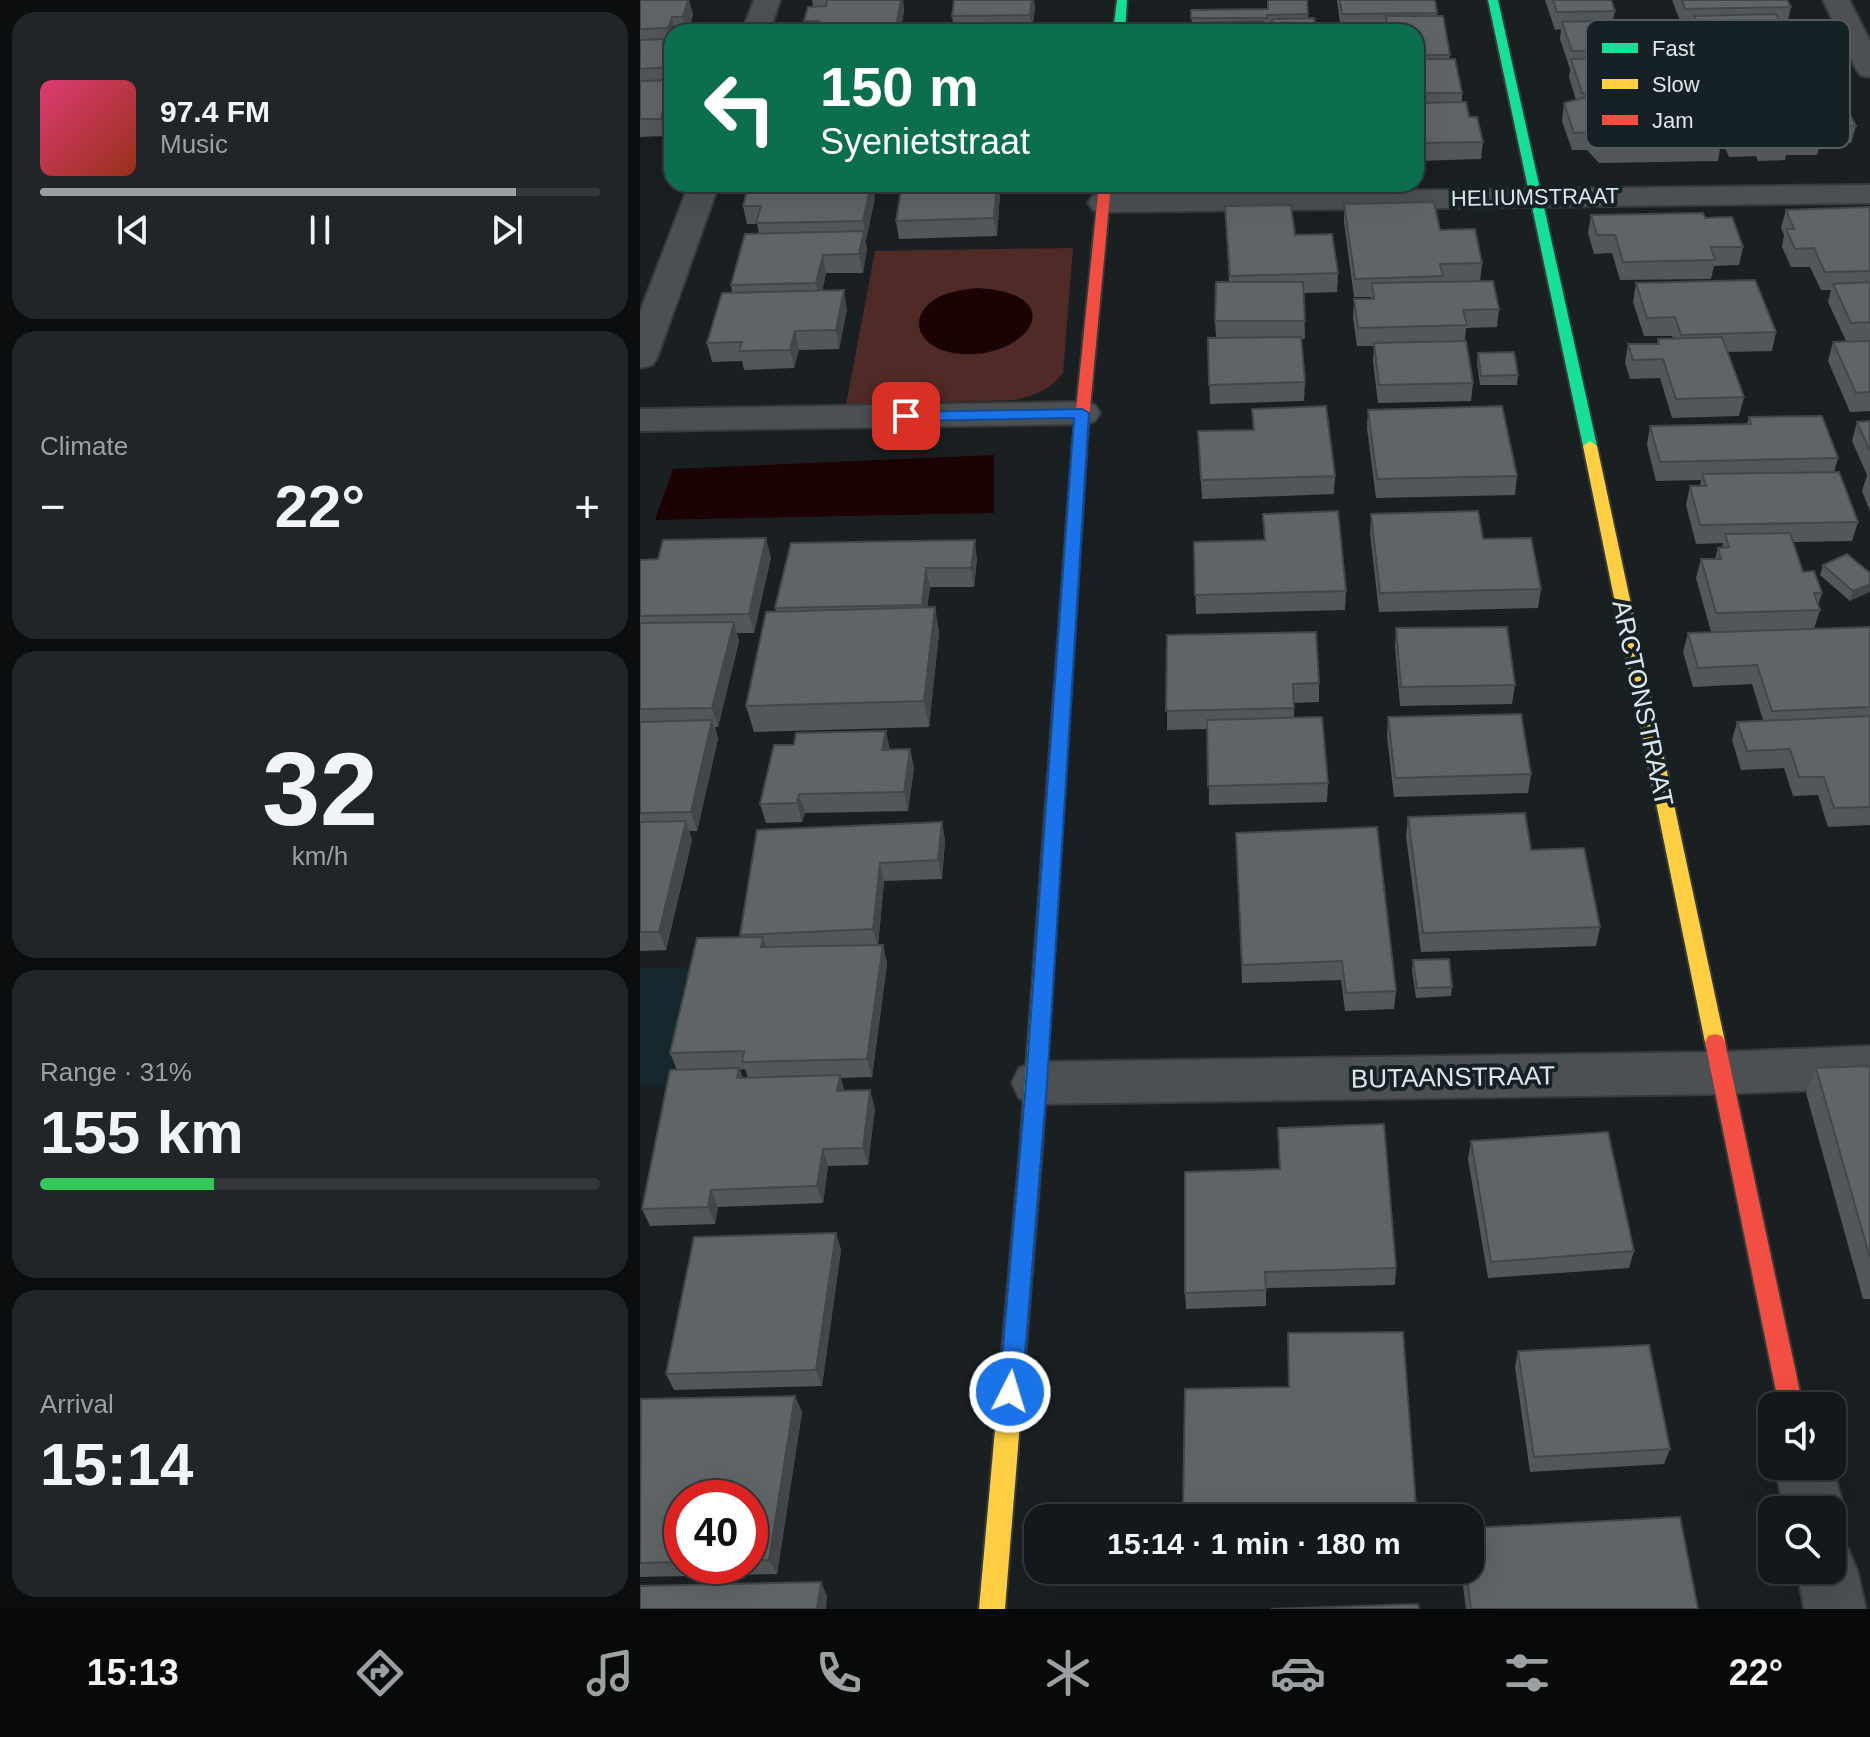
<!DOCTYPE html>
<meta charset="utf-8">
<style>
body{margin:0;font-family:Arial,sans-serif;background:#212527;color:#f1f3f6;height:100vh;display:flex;flex-direction:column;font-size:30px;white-space:nowrap}
*{box-sizing:border-box;margin:0}
p{font-size:26px;color:#9da0a2}
.icon{flex:none;width:44px;height:44px;fill:none;stroke:currentColor;stroke-width:2;stroke-linecap:round;stroke-linejoin:round}
.map{position:relative;flex:1;overflow:hidden}
.drawer{display:flex;flex-direction:column;gap:12px;padding:12px;background:#0b0d0e;width:640px}
.drawer>*{flex:none}
.top-card{position:absolute;left:24px;top:24px;width:760px;height:168px;border-radius:24px;box-shadow:0 8px 32px #0002,0 0 0 2px #333739;background:#0b6e4f;color:#fff;overflow:hidden}
.buttons{position:absolute;left:1118px;top:1392px;display:grid;gap:16px}
.buttons a{display:grid;place-items:center;width:88px;height:88px;border-radius:16px;background:#14181a;box-shadow:0 8px 32px #0002,0 0 0 2px #333739;font-size:40px}
.speed{position:absolute;left:24px;top:1480px;display:flex;gap:16px;font-size:40px;font-weight:700;text-align:center}
.speed>*{display:grid;place-content:center;width:104px;height:104px;border-radius:50%;background:#14181a;box-shadow:0 8px 32px #0002,0 0 0 2px #333739;line-height:1}
.speed .limit{border:12px solid #d22;background:#fff;color:#111}
.pin{position:absolute;display:grid;place-items:center;width:68px;height:68px;color:#fff;margin:-34px;border-radius:16px;box-shadow:0 4px 12px #0006}
.me{position:absolute;width:88px;margin:-44px;rotate:5deg;stroke-linejoin:round;filter:drop-shadow(0 0 6px #0008)}
.turn{display:flex;align-items:center;gap:28px;height:168px;padding:0 24px;font-size:36px}
.turn .icon{width:104px;height:104px;stroke-width:2.5}
.turn b{display:block;font-size:56px;line-height:68px}
.big{font-size:60px;font-weight:700;line-height:1.1}
.drawer .card{flex:1;display:flex;flex-direction:column;justify-content:center;gap:12px;min-width:0;padding:0 28px;border-radius:24px;background:#212527}
.drawer .dial{align-items:center;gap:0}
.dial b{font-size:104px;line-height:1}
.song{display:flex;align-items:center;gap:24px}
.cover{width:96px;height:96px;border-radius:12px;background:linear-gradient(135deg,hsl(340 70% 55%),hsl(10 70% 35%))}
.played{height:8px;border-radius:4px;background:linear-gradient(90deg,#99a0a3 85%,#333739 85%)}
.keys{display:flex;justify-content:space-around;direction:ltr}
.heat{display:flex;justify-content:space-between;align-items:center;font-size:44px;direction:ltr}
.charge{height:12px;border-radius:6px;background:linear-gradient(90deg,#34c759 31%,#333739 0)}
.trip{position:absolute;left:384px;top:1504px;width:460px;height:80px;border-radius:24px;background:#14181a;box-shadow:0 8px 32px #0002,0 0 0 2px #333739;font-weight:700;line-height:80px;text-align:center}
.tabs{display:flex;height:128px;justify-content:space-around;align-items:center;background:#080a0a;color:#9da0a2}
.tabs .icon{width:56px;height:56px}
.tabs .on{color:#99a0a3}
.tabs b{font-size:36px;color:#f1f3f6}
main{display:flex;flex:1;min-height:0}
.map>svg:first-child{display:block}
</style>
<main>
<section class="drawer">
<div class="card">
<div class="song"><i class="cover"></i><div><b>97.4 FM</b><p>Music</p></div></div>
<div class="played"></div>
<div class="keys"><svg class="icon" aria-label="previous" viewBox="0 0 24 24"><path d="M18 5L8 12l10 7zM5 5v14"/></svg><svg class="icon" aria-label="pause" viewBox="0 0 24 24"><path d="M8 5v14M16 5v14"/></svg><svg class="icon" aria-label="next" viewBox="0 0 24 24"><path d="M6 5l10 7-10 7zM19 5v14"/></svg></div>
</div>
<div class="card"><p>Climate</p>
<div class="heat"><a>−</a><b class="big">22°</b><a>+</a></div>
</div>
<div class="card dial"><b>32</b><p>km/h</p></div>
<div class="card"><p>Range · 31%</p><b class="big">155 km</b><div class="charge"></div></div>
<div class="card"><p>Arrival</p><b class="big">15:14</b></div>
</section>
<div class="map">
<svg width="1230" height="1609" viewBox="0 0 1230 1609">
<rect width="100%" height="100%" fill="#1a2022"/>
<polygon fill="#16272d" points="55,967 28,1087 0,1087 0,968"/>
<path fill="#502a26" d="M433,248L423,373C410,390 395,395 376,400L206,405L235,251Z"/>
<g fill="#1c0303">
<path d="M338,288C444,295 375,371 305,351C272,341 270,310 301,296C313,291 326,289 338,288Z"/>
<polygon points="354,455 354,513 15,520 33,469"/>
</g>
<g fill="none" stroke-linecap="round" stroke-linejoin="round">
<defs>
<g id="street">
<polygon points="114,0 140,0 130,32 102,32"/>
<polygon points="1183,0 1209,0 1230,41 1230,77 1220,75 1216,69"/>
<polygon points="49,184 79,184 17,358 12,365 0,368 0,312"/>
<polygon points="1230,185 1230,203 464,212 453,210 448,203 453,196 464,194"/>
<polygon points="442,402 455,405 460,413 455,421 442,424 0,431 0,409"/>
<polygon points="1230,1046 1230,1088 1079,1094 397,1104 379,1098 372,1083 379,1068 397,1062 1079,1052"/>
<polygon points="1192,1463 1204,1510 1192,1532 1192,1510 1144,1510 1135,1466 1192,1466"/>
<polygon points="1192,1542 1208,1549 1217,1570 1226,1609 1164,1609 1157,1570 1192,1570"/>
</g>
<g id="fast">
<polygon points="477,0 487,0 485,32 473,32"/>
<polygon points="848,0 858,0 957,446 950,451 943,446"/>
<polygon points="440,435 447,440 402,1149 398,1155 391,1158 384,1155 380,1149 433,440"/>
</g>
<g id="slow">
<polygon points="950,441 957,446 1085,1042 1082,1048 1075,1050 1068,1048 1065,1042 943,446"/>
<polygon points="391,1140 398,1143 402,1149 365,1609 339,1609 380,1149 384,1143"/>
</g>
<g id="jam">
<polygon points="459,184 471,184 447,440 440,445 433,440"/>
<polygon points="1075,1034 1082,1036 1085,1042 1163,1406 1139,1406 1065,1042 1068,1036"/>
</g>
</defs>
<use href="#street" stroke="#353a3b" stroke-width="4"/>
<use href="#fast" stroke="#353a3b" stroke-width="4"/>
<use href="#slow" stroke="#353a3b" stroke-width="4"/>
<use href="#jam" stroke="#353a3b" stroke-width="4"/>
<use href="#street" fill="#4c5052" fill-rule="evenodd"/>
<use href="#fast" fill="#16e098" fill-rule="evenodd"/>
<use href="#slow" fill="#ffcf43" fill-rule="evenodd"/>
<use href="#jam" fill="#f24e42" fill-rule="evenodd"/>
</g>
<g fill="#525759" fill-rule="evenodd">
<polygon points="0,0 49,0 53,15 48,32 32,32 32,45 26,45 32,46 32,115 26,136 0,137"/>
<polygon points="172,0 263,0 264,11 260,32 166,32 164,21 173,7"/>
<polygon points="314,0 394,0 395,7 392,32 314,32 312,16"/>
<polygon points="667,0 668,18 677,32 552,29 551,10 627,9"/>
<polygon points="697,0 795,0 797,16 810,55 809,59 822,93 822,102 843,142 841,159 776,161 776,32 745,32 745,30 701,31"/>
<polygon points="905,0 971,0 975,11 973,20 987,50 986,58 1039,91 1038,96 1081,143 1078,161 959,163 947,150 932,150 922,121 924,103 936,100 929,77 930,69 920,39 921,29 915,30"/>
<polygon points="1032,0 1147,0 1151,7 1147,24 1141,24 1155,52 1155,55 1186,88 1184,96 1216,126 1211,143 1180,144 1177,155 1146,155 1145,160 1118,161 1116,156 1089,157 1072,116 1075,101 1063,74 1065,65 1051,33 1052,26 1042,26"/>
<polygon points="247,184 362,184 362,187 359,188 360,194 357,236 259,239 256,221 261,190 248,191"/>
<polygon points="235,198 226,240 225,240 227,249 223,273 186,273 182,291 207,309 199,349 159,350 154,368 104,370 102,361 72,362 67,343 92,292 91,285 119,234 117,224 107,224 103,206"/>
<polygon points="704,204 800,230 842,263 840,281 859,309 857,327 826,328 825,341 833,383 831,401 738,403 733,362 734,346 717,346 713,317 714,299 731,299 731,297 714,297 704,222"/>
<polygon points="585,206 655,235 698,273 697,292 664,293 665,339 661,339 665,382 664,401 570,404 568,338 576,338 575,321 589,282"/>
<polygon points="1230,207 1230,411 1210,412 1188,361 1193,342 1206,341 1188,302 1191,290 1181,290 1170,267 1151,267 1142,247 1144,235 1141,228 1146,210"/>
<polygon points="951,215 1065,218 1103,247 1099,265 1074,266 1071,279 980,280 972,253 954,254 948,233"/>
<polygon points="996,283 1136,332 1132,351 1087,352 1104,397 1099,416 1032,418 1020,378 990,379 985,363 988,344 1017,344 1018,339 1033,338 1032,336 1004,336 993,302"/>
<polygon points="838,353 878,375 877,385 840,385 837,363"/>
<polygon points="612,409 695,476 694,494 562,499 558,431 613,430"/>
<polygon points="728,410 877,476 875,495 736,498 727,428"/>
<polygon points="1109,417 1198,458 1194,472 1218,522 1212,541 1153,542 1163,572 1182,593 1178,605 1180,610 1174,629 1230,627 1230,825 1188,827 1178,795 1153,796 1144,768 1101,770 1092,740 1097,722 1123,720 1112,684 1053,687 1043,652 1048,633 1132,630 1071,632 1056,578 1061,559 1075,559 1078,548 1082,547 1083,543 1056,544 1046,505 1050,486 1060,486 1061,480 1016,481 1007,445 1010,426 1107,424"/>
<polygon points="1230,421 1230,511 1222,491 1227,475 1212,441 1217,422"/>
<polygon points="623,514 706,591 705,610 556,614 554,542 624,540"/>
<polygon points="731,514 843,539 901,589 898,608 739,612 730,533"/>
<polygon points="151,543 337,559 334,587 290,587 287,607 295,607 299,633 289,727 114,732 106,706 136,611 135,608"/>
<polygon points="131,557 114,633 97,633 99,641 78,727 75,727 78,739 57,831 49,831 52,840 26,950 0,951 0,560"/>
<polygon points="1183,565 1230,573 1210,601 1180,575"/>
<polygon points="756,628 875,685 872,704 760,706 755,647"/>
<polygon points="527,635 679,683 679,702 654,703 654,718 688,783 687,802 569,805 568,729 527,730"/>
<polygon points="748,717 891,774 888,793 754,797 747,736"/>
<polygon points="249,749 270,749 274,768 268,811 165,813 162,822 126,823 120,804"/>
<polygon points="768,817 891,850 960,927 956,946 781,952 766,836"/>
<path d="M302,822L305,841L302,879L244,881L238,945H243L247,964L232,1077L200,1078L204,1091L235,1108L228,1165L188,1166L183,1203L78,1207L75,1224L10,1226L2,1209L37,1070L30,1053L101,937L100,935ZM105,1069L108,1078H103L100,1070Z"/>
<polygon points="596,833 756,991 754,1009 705,1011 701,980 602,983"/>
<polygon points="773,960 812,987 811,996 776,998 772,970"/>
<polygon points="1230,1066 1230,1299 1223,1299 1166,1093 1176,1068"/>
<polygon points="638,1128 756,1268 755,1285 626,1288 626,1306 546,1309 545,1293 639,1169"/>
<polygon points="831,1141 994,1251 989,1268 848,1278 828,1159"/>
<polygon points="196,1233 201,1250 182,1386 34,1390 26,1374"/>
<polygon points="648,1333 776,1506 774,1518 543,1518 543,1511 649,1387"/>
<polygon points="878,1351 1030,1449 1024,1464 890,1472 875,1367"/>
<path d="M155,1396L162,1412L137,1574L0,1577V1403ZM42,1498H110V1566H42Z"/>
<polygon points="821,1570 830,1570 1058,1609 826,1609"/>
</g>
<g fill="#424748">
<polygon points="48,0 49,0 53,15 47,32 43,17"/>
<polygon points="261,0 263,0 264,11 260,32 255,32"/>
<polygon points="392,0 394,0 395,7 392,32 390,15"/>
<polygon points="32,17 35,32 32,32 32,44 28,28"/>
<polygon points="32,83 32,115 26,136 21,119"/>
<polygon points="231,184 232,184 235,198 226,240 223,221"/>
<polygon points="357,184 359,184 360,194 357,236 354,218"/>
<polygon points="224,231 227,249 223,273 219,254"/>
<polygon points="183,255 186,273 180,302 176,283"/>
<polygon points="204,290 207,309 199,349 196,330"/>
<polygon points="155,331 159,350 154,368 150,350"/>
<polygon points="126,538 131,557 114,633 109,614"/>
<polygon points="335,540 337,559 334,587 331,568"/>
<polygon points="286,568 290,587 285,624 282,605"/>
<polygon points="1230,584 1230,592 1210,601 1213,591"/>
<polygon points="295,607 299,633 289,727 284,701"/>
<polygon points="94,622 99,641 78,727 72,708"/>
<polygon points="72,720 78,739 57,831 51,812"/>
<polygon points="246,731 250,750 242,750"/>
<polygon points="270,749 274,768 268,811 264,792"/>
<polygon points="159,794 165,813 162,822 157,803"/>
<polygon points="46,821 52,840 26,950 19,932"/>
<polygon points="302,822 305,841 302,879 298,860"/>
<polygon points="240,863 244,881 238,947 233,929"/>
<polygon points="123,937 129,955 121,947"/>
<polygon points="243,945 247,964 232,1077 227,1059"/>
<polygon points="99,1068 106,1086 97,1078"/>
<polygon points="200,1075 205,1093 197,1091"/>
<polygon points="230,1090 235,1108 228,1165 223,1148"/>
<polygon points="183,1149 188,1166 183,1203 177,1186"/>
<polygon points="71,1190 78,1207 75,1224 68,1207"/>
<polygon points="196,1233 201,1250 182,1386 176,1370"/>
<polygon points="155,1396 162,1412 137,1574 129,1560"/>
<polygon points="181,1582 187,1596 186,1609 177,1609"/>
</g>
<g fill="#5f6567" stroke="#424748" stroke-width="2">
<polygon points="0,0 48,0 43,17 32,17 28,28 0,29"/>
<polygon points="187,0 261,0 255,32 176,32 179,21 164,21 168,7 186,6"/>
<polygon points="314,0 392,0 390,15 312,16"/>
<polygon points="628,0 667,0 668,14 627,15 627,18 551,18 551,10 628,9"/>
<polygon points="700,0 795,0 797,13 702,14"/>
<polygon points="913,0 971,0 975,11 917,12"/>
<polygon points="1042,0 1147,0 1151,7 1045,9"/>
<polygon points="1136,14 1155,52 1071,55 1054,16"/>
<polygon points="746,16 803,16 810,55 782,55 781,49 776,49 776,32 748,32"/>
<polygon points="674,18 677,32 549,32 549,30 558,29 558,23 623,21 624,26 633,25 632,19"/>
<polygon points="976,20 987,50 932,51 922,22"/>
<polygon points="24,39 23,46 32,46 32,67 0,69 0,40"/>
<polygon points="1025,57 1039,91 942,93 931,59"/>
<polygon points="776,59 815,59 822,93 776,93"/>
<polygon points="32,80 21,119 0,119 0,81"/>
<polygon points="1200,95 1216,126 1176,127 1182,137 1148,138 1149,142 1122,143 1120,138 1092,139 1075,98"/>
<polygon points="1063,96 1081,143 962,145 949,132 934,133 924,103 946,97"/>
<polygon points="826,102 829,117 837,117 843,142 776,143 776,103"/>
<polygon points="109,184 231,184 223,221 116,223 121,206 103,206"/>
<polygon points="262,184 357,184 354,218 256,221"/>
<polygon points="794,202 800,230 835,229 842,263 800,264 803,276 715,279 704,204"/>
<polygon points="651,205 655,235 692,234 698,273 590,276 585,206"/>
<polygon points="1230,207 1230,271 1185,272 1174,248 1155,249 1146,229 1154,229 1146,210"/>
<polygon points="1063,213 1065,218 1092,217 1103,247 1071,247 1075,260 983,262 975,235 957,235 951,215"/>
<polygon points="224,231 219,254 183,255 176,283 91,285 105,234"/>
<polygon points="1115,280 1136,332 1041,335 1035,317 1007,318 996,283"/>
<polygon points="853,281 859,309 823,310 827,325 718,328 714,299 734,299 732,283"/>
<polygon points="576,282 663,282 665,321 575,321"/>
<polygon points="1230,282 1230,322 1211,323 1193,284"/>
<polygon points="204,290 196,330 155,331 150,350 99,351 102,342 67,343 82,293"/>
<polygon points="661,337 665,382 569,385 568,338"/>
<polygon points="1082,337 1104,397 1036,399 1023,359 993,360 988,344 1019,344 1018,339"/>
<polygon points="826,341 833,383 739,385 734,343"/>
<polygon points="1230,341 1230,392 1216,393 1193,342"/>
<polygon points="874,352 878,375 841,376 838,353"/>
<polygon points="686,406 695,476 561,480 558,431 614,430 612,409"/>
<polygon points="862,406 877,476 737,479 728,410"/>
<polygon points="1182,416 1198,458 1020,462 1010,426 1111,424 1109,417"/>
<polygon points="1230,421 1230,451 1217,422"/>
<polygon points="1199,472 1218,522 1060,525 1050,486 1066,486 1062,474"/>
<polygon points="698,511 706,591 555,595 554,542 625,540 623,514"/>
<polygon points="838,511 843,539 891,538 901,589 740,593 731,514"/>
<polygon points="1150,533 1163,572 1174,571 1182,593 1174,593 1180,610 1076,613 1061,559 1081,559 1078,548 1089,547 1085,534"/>
<polygon points="126,538 109,614 0,616 0,560 18,559 23,540"/>
<polygon points="335,540 331,568 286,568 282,605 135,608 151,543"/>
<polygon points="1207,554 1230,573 1230,584 1213,591 1183,565"/>
<polygon points="295,607 284,701 106,706 126,612"/>
<polygon points="94,622 72,708 0,709 0,623"/>
<polygon points="867,627 875,685 761,687 756,628"/>
<polygon points="1230,627 1230,707 1132,711 1117,665 1058,668 1048,633"/>
<polygon points="676,632 679,683 653,684 654,708 526,711 527,635"/>
<polygon points="881,714 891,774 755,778 748,717"/>
<polygon points="1230,716 1230,807 1194,808 1184,777 1159,777 1150,749 1107,751 1097,722"/>
<polygon points="682,717 688,783 568,786 567,720"/>
<polygon points="72,720 51,812 0,813 0,722"/>
<polygon points="246,731 242,750 270,749 264,792 159,794 157,803 120,804 134,745 154,745 156,733"/>
<polygon points="885,813 891,850 944,848 960,927 783,933 768,817"/>
<polygon points="46,821 19,932 0,932 0,822"/>
<polygon points="302,822 298,860 240,863 233,929 100,935 117,830"/>
<polygon points="737,827 756,991 706,993 702,961 602,965 596,833"/>
<polygon points="123,937 121,947 243,945 227,1059 102,1062 104,1051 30,1053 57,938"/>
<polygon points="809,959 812,987 777,988 773,960"/>
<polygon points="1230,1066 1230,1258 1176,1068"/>
<polygon points="99,1068 97,1078 200,1075 197,1091 230,1090 223,1148 183,1149 177,1186 71,1190 68,1207 2,1209 30,1070"/>
<polygon points="744,1124 756,1268 625,1272 626,1290 545,1293 545,1172 640,1169 638,1128"/>
<polygon points="968,1132 994,1251 851,1262 831,1141"/>
<polygon points="196,1233 176,1370 26,1374 54,1237"/>
<polygon points="763,1332 776,1506 543,1511 545,1389 649,1387 648,1333"/>
<polygon points="1009,1345 1030,1449 894,1457 878,1351"/>
<polygon points="155,1396 129,1560 110,1561 110,1498 42,1498 42,1562 0,1563 1,1399"/>
<polygon points="1040,1517 1058,1609 831,1609 826,1570 830,1570 830,1528"/>
<polygon points="181,1582 177,1609 0,1609 0,1586"/>
<polygon points="778,1604 779,1609 631,1609"/>
</g>
<polygon fill="#1a73e8" stroke="#114b97" stroke-width="2" points="442,409 449,413 407,1083 382,1392 378,1400 370,1404 362,1400 359,1392 386,1083 434,418 266,421 258,416 266,412"/>
<g text-anchor="middle" dominant-baseline="central" stroke-width="8" stroke-linejoin="round" paint-order="stroke">
<g font-size="22" fill="#dee5e8" stroke="#162126">
<text transform="translate(895 197) rotate(-1)">HELIUMSTRAAT</text>
</g>
<g font-size="26" fill="#dee5e8" stroke="#162126">
<text transform="translate(1003 703) rotate(78)">ARCTONSTRAAT</text>
<text transform="translate(813 1077) rotate(-1)">BUTAANSTRAAT</text>
</g>
</g>
<rect x="946" y="20" width="264" height="128" rx="12" fill="#162126" stroke="#525c60" stroke-width="2"/>
<rect x="962" y="43" width="36" height="10" fill="#16e098"/>
<rect x="962" y="79" width="36" height="10" fill="#ffcf43"/>
<rect x="962" y="115" width="36" height="10" fill="#f24e42"/>
<g font-size="22" fill="#dee5e8">
<text x="1012" y="56">Fast</text>
<text x="1012" y="92">Slow</text>
<text x="1012" y="128">Jam</text>
</g>
</svg>
<div class="buttons">
<a><svg class="icon" aria-label="sound" viewBox="0 0 24 24"><path d="M4 9h4l5-4v14l-5-4H4zM17 9q2 3 0 6"/></svg></a>
<a><svg class="icon" aria-label="search" viewBox="0 0 24 24"><circle cx="10" cy="10" r="6"/><path d="M15 15l6 6"/></svg></a>
</div>
<div class="speed"><div class="limit">40</div></div>
<div class="pin" style="left:266px;top:416px;background:#d93025"><svg class="icon" aria-label="arrive" viewBox="0 0 24 24"><path d="M6 21V4h12l-3 4 3 4H6"/></svg></div>
<svg class="me" style="left:370px;top:1392px" viewBox="-20 -20 40 40"><circle r="17" fill="#1a73e8" stroke="#fff" stroke-width="3"/><path d="M0-11L8 9 0 5-8 9z" fill="#fff"/></svg>
<div class="trip">15:14 · 1 min · 180 m</div>
<div class="top-card">
<div class="turn"><svg class="icon" aria-label="left" viewBox="0 0 24 24"><path d="M17 20v-9H6M10 6l-5 5 5 5"/></svg><div><b>150 m</b>Syenietstraat</div></div>
</div>
</div>
</main>
<nav class="tabs">
<b>15:13</b>
<svg class="icon on" aria-label="directions" viewBox="0 0 24 24"><path d="M12 3l9 9-9 9-9-9zM9 14v-3h6M13 9l2 2-2 2"/></svg>
<svg class="icon" aria-label="music" viewBox="0 0 24 24"><path d="M9 18V5l10-2v13"/><circle cx="6" cy="18" r="3"/><circle cx="16" cy="16" r="3"/></svg>
<svg class="icon" aria-label="phone" viewBox="0 0 24 24"><path d="M5 4h4l2 5-3 2q2 4 5 5l2-3 5 2v4C11 20 4 13 5 4z"/></svg>
<svg class="icon" aria-label="climate" viewBox="0 0 24 24"><path d="M12 3v18M4 7l16 10M4 17L20 7"/></svg>
<svg class="icon" aria-label="car" viewBox="0 0 24 24"><path d="M5 17H2v-5l4-1 3-4h7l3 4 3 1v5h-3M9 17h6M6 11h13"/><circle cx="7" cy="17" r="2"/><circle cx="17" cy="17" r="2"/></svg>
<svg class="icon" aria-label="filters" viewBox="0 0 24 24"><path d="M4 7h16M4 17h16"/><circle cx="9" cy="7" r="2"/><circle cx="15" cy="17" r="2"/></svg>
<b>22°</b>
</nav>
